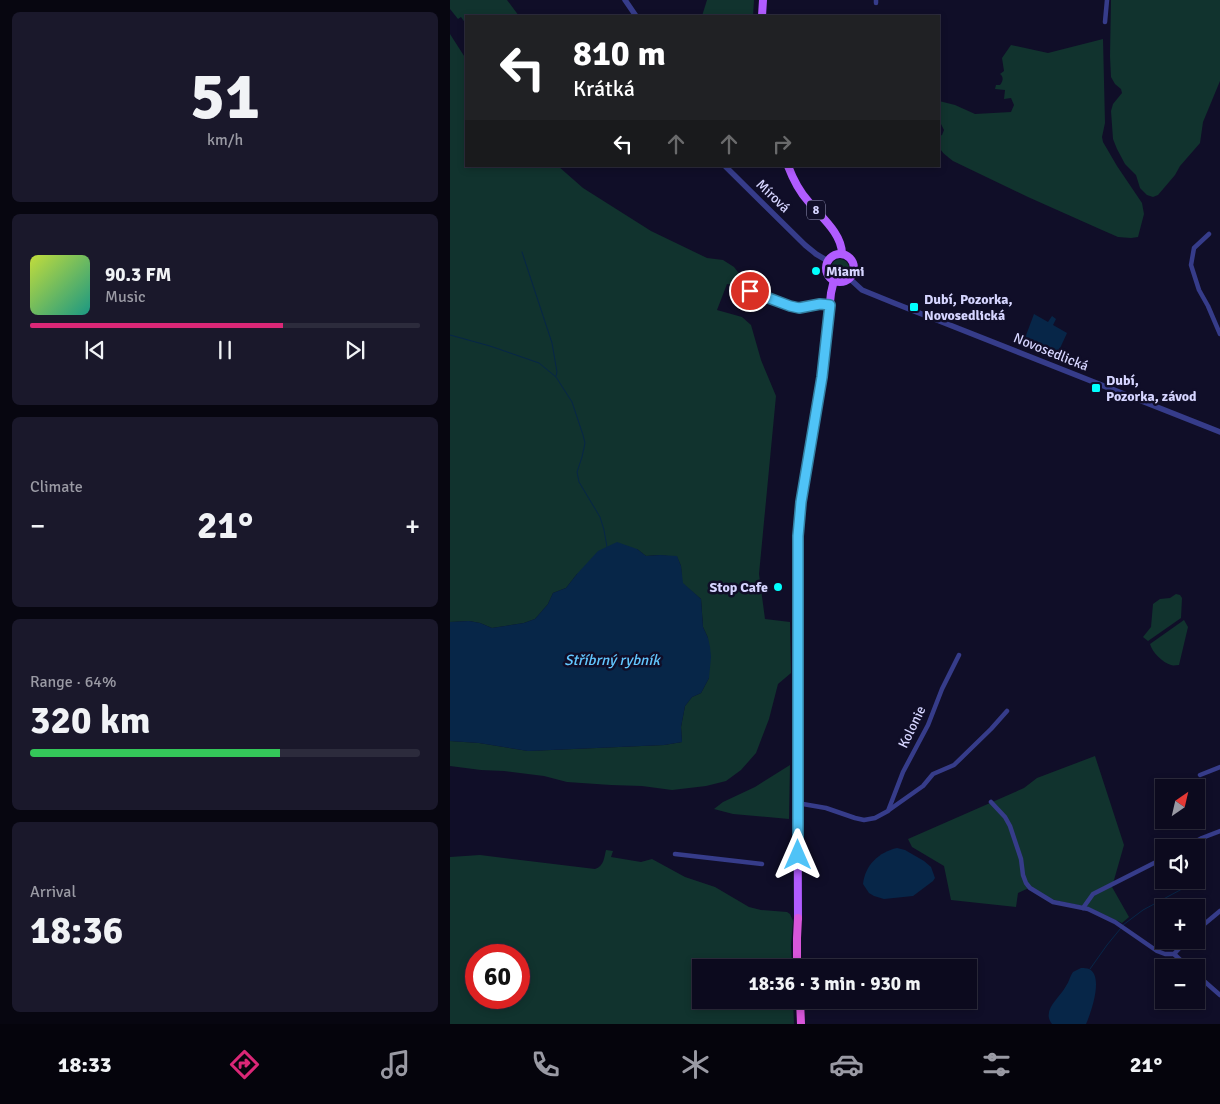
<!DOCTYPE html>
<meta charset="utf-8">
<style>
body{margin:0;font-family:Signika,sans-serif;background:#1a182b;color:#f1f3f6;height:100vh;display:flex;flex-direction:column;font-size:19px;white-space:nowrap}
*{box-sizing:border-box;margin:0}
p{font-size:16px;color:#9a9aa4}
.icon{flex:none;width:28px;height:28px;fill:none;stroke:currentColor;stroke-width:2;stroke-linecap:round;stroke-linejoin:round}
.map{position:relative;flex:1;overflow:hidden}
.side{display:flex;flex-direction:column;gap:12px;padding:12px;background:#070610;width:450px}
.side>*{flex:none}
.banner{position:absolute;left:15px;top:15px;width:475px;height:152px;border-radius:0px;box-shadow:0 2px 8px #0003,0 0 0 1px #2c2b3c;background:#202124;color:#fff;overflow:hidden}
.needle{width:32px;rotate:34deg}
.buttons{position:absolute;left:705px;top:779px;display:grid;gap:10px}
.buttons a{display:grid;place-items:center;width:50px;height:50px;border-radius:0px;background:#0c0a1e;box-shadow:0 2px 8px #0003,0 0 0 1px #2c2b3c;font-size:25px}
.speed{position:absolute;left:15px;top:944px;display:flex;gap:10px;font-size:25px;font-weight:700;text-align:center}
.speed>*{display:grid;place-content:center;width:65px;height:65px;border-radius:50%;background:#0c0a1e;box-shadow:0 2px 8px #0003,0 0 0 1px #2c2b3c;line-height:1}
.speed .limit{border:8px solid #d22;background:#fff;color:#111}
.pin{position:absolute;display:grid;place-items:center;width:42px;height:42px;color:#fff;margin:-21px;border:2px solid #fff;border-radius:50%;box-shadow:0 1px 5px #0007}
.me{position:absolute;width:55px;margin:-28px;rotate:0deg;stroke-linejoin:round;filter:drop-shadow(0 0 4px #0008)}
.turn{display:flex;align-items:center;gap:18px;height:105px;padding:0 25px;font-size:22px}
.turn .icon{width:65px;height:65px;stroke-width:2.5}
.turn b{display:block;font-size:35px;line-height:42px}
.lanes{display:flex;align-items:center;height:48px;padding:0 25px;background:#0003;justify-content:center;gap:25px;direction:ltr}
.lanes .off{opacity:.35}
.big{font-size:38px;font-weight:700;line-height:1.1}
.side .widget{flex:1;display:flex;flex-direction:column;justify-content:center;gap:8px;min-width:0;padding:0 18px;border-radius:8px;background:#1a182b}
.side .dial{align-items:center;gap:0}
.dial b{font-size:65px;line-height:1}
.song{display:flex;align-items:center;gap:15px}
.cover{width:60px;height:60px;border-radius:8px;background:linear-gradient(135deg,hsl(70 70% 55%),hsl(170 70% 35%))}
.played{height:5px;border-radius:2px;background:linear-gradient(90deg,#db2777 65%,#2c2b3c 65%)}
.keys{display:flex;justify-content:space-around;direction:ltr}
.heat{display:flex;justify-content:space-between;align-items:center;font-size:28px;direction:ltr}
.charge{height:8px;border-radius:4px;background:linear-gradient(90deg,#34c759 64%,#2c2b3c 0)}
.trip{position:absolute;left:242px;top:959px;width:285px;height:50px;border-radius:0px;background:#0c0a1e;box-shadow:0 2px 8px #0003,0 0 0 1px #2c2b3c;font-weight:700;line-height:50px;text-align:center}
.menu{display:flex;height:80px;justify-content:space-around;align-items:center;background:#05040c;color:#9a9aa4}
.menu .icon{width:35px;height:35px}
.menu .active{color:#db2777}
.menu b{font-size:22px;color:#f1f3f6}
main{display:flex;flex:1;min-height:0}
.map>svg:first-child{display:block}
</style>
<main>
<section class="side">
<div class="widget dial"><b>51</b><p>km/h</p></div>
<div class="widget">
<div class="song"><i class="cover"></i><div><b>90.3 FM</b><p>Music</p></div></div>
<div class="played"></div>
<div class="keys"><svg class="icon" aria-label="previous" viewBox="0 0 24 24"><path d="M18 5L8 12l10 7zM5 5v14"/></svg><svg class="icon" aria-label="pause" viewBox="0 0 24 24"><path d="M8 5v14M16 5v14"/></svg><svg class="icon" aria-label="next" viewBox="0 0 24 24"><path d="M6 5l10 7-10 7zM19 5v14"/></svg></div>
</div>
<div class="widget"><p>Climate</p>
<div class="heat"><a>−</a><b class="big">21°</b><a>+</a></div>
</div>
<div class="widget"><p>Range · 64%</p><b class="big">320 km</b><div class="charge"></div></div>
<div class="widget"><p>Arrival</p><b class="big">18:36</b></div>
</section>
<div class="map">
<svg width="770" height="1024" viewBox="0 0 770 1024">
<rect width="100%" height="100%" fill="#100e28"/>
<g fill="#11332e" fill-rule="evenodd">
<polygon points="0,0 57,0 69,16 16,16 16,24 11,17 8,19 0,9"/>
<polygon points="257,0 304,0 303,16 252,16"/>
<polygon points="661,0 770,0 770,81 753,122 750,143 730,166 725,175 708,195 703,197 697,195 690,188 686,175 675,164 667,149 663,139 661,111 663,104 672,93 671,89 665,84 661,77 660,56"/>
<polygon points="0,34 16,59 16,166 108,166 133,188 201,231 257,258 273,260 284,267 301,289 277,284 267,310 292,317 301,325 311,360 326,396 309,574 315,619 340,622 341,673 328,684 319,719 306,753 291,770 276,781 256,786 222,790 192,786 161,785 117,782 94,776 54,771 31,770 0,766 0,741 29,743 78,751 214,745 232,742 231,727 235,706 242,697 251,693 259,678 258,638 253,627 251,599 232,583 231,566 227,557 210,555 196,556 187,549 127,574 116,588 103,593 98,604 92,611 85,619 74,623 42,628 30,623 19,621 0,622"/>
<path d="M653,39L655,123L652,137L653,142L667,166L692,203L694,214L688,237L681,238L668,237L652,230L578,197L503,161C491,151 489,152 489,136L492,135L494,130L491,124H489V101L505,105L525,114L561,112L564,105L561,98L554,99L555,90L545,89L546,85H550C553,81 554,77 550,74L554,71L552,58L561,45L598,53Z"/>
<circle cx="390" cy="268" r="9"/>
<polygon points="726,594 730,595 732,598 731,618 698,641 693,637 701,627 703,604 710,599 720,598"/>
<path d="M734,620L738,627L729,665C726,665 723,666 721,665C713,663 702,652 700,644Z"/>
<polygon points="645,756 674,845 662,887 679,917 672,923 638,907 604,900 581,887 568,893 566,907 501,900 494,866 462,847 458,839 574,788 587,778"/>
<polygon points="340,765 339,819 283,814 264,809 273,802 305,787"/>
<path d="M156,850L163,851L161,857L191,862L202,859L235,877L265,887L299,907L311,910L337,912L340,914L343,921L341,945L342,967L251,968V1000H343L344,1024H0V857L30,855L145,869C154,866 154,858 156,850ZM26,955H69V998H26Z"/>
</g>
<g fill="#072648">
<polygon points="584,314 598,322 602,316 606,319 603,325 617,333 606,357 575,338"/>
<polygon points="167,542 187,549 196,556 210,555 227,556 231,566 233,583 251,599 253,627 258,638 260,647 261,657 259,678 251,693 242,697 235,706 231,727 232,742 214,745 78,751 29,743 0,741 0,622 19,621 30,623 42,628 74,623 85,619 92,611 98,604 103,593 116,588 127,574 148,551"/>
<path d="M447,848L455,850L474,861L481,867L485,878L483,881L463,896L434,899L424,896L419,893L413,884C415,865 429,852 447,848Z"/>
<path d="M631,968C634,968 637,968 639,969C654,976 641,1013 636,1024H602C591,1010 610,998 616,986C619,982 620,976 623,972Z"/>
</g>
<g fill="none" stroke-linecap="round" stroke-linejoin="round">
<g stroke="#072648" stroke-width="1">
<polyline points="72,252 102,343 107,372 106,376"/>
<polyline points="0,335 40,346 89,363 106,377 122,402 133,435 135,443 132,457 127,472 129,482 150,517 154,530 157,547"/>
<polyline points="673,925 693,910 745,882"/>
<polyline points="640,969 657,945 671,928"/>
</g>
<g stroke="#363c8a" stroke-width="4.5">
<polyline points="426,0 426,3"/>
<polyline points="655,22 657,0"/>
<polyline points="759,234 744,248 741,265 749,290 758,306 770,334"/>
<polyline points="300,291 340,306 349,307 370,304 380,305"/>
<polyline points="750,775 770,767"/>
<polyline points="541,802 555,817 560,826 571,859 573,875 576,883 580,888 603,902 638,909 665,922 707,951 715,954 724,954 739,968"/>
<polyline points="347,803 376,808 405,818 414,820 425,818 438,811 453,772 478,725 492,689 509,655"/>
<polyline points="439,810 473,786 483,774 504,765 541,729 557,711"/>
<polyline points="734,848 752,838 770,831"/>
<polyline points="225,854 312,864"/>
<polyline points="633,908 643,894 714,858"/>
<polyline points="746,931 770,911"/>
<polyline points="724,954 737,940"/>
<polyline points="746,974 770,995"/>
</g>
<g stroke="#363c8a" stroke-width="5.5">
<polyline points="175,0 186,16"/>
<polyline points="275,166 355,245 366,254 378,261"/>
<polyline points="399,278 412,290 444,303 770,432"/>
</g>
<g stroke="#b15cff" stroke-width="8">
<polyline points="312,16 313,0"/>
<path d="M338,166C343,179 349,191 358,201C370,216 392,233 392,254"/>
<circle cx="390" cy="268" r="14"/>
<polyline points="348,918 347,677 347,536 353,486 372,377 381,293 384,280"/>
</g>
<g stroke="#d856da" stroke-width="8">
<polyline points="347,968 347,938 348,918"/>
<polyline points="350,1000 351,1024"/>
</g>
</g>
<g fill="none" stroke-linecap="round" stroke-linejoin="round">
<defs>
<polyline id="route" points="300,291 340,306 349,308 370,304 380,305 372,377 351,502 348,536 348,855"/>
</defs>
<use href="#route" stroke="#337fa1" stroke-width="12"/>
<use href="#route" stroke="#4fc3f7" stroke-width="9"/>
</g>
<g fill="#01fffe" stroke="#100e28" stroke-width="2">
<circle cx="366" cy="271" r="5"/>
<rect x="459" y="302" width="10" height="10" rx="2.5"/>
<rect x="641" y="383" width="10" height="10" rx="2.5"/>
<circle cx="328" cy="587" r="5"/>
</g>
<g text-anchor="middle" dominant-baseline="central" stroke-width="5" stroke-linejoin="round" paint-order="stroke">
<rect fill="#100e28" stroke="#9b99be" stroke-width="1" x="357" y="200.5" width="18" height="19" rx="4"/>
<g font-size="12" font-weight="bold" fill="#d6d5ff">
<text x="366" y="210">8</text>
</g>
<g font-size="14" fill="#d6d5ff" stroke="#100e28">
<text transform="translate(323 196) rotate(44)">Mírová</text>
<text transform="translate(601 352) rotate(22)">Novosedlická</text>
<text transform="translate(462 727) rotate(-64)">Kolonie</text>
</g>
<g font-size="14" font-weight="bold" fill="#d6d5ff" stroke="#100e28" text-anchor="start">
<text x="376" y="271">Miami</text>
<text x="474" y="299">Dubí, Pozorka,<tspan x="474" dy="16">Novosedlická</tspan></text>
<text x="656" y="380">Dubí,<tspan x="656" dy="16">Pozorka, závod</tspan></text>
<text x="318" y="587" text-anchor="end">Stop Cafe</text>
</g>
<g font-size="15" font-style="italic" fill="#63c7ff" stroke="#100e28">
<text x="162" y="660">Stříbrný rybník</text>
</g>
</g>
</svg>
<div class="buttons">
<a><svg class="needle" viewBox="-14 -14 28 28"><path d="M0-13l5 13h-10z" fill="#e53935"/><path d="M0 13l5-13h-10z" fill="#9a9aa4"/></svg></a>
<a><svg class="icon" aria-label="sound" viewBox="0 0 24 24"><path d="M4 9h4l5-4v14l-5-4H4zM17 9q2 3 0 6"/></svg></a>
<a>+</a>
<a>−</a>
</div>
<div class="speed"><div class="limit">60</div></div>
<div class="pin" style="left:300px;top:291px;background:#d93025"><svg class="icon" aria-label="arrive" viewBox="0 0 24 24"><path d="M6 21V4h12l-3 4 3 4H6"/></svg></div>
<svg class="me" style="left:348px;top:855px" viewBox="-20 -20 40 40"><path d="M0-17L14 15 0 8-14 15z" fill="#4fc3f7" stroke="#fff" stroke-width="4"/></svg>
<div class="trip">18:36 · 3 min · 930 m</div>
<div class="banner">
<div class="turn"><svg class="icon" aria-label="left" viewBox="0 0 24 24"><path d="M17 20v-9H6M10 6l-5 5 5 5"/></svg><div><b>810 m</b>Krátká</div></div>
<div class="lanes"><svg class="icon" aria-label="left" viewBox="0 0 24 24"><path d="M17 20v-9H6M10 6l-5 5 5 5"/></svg><svg class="icon off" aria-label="ahead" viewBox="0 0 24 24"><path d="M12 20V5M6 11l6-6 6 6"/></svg><svg class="icon off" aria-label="ahead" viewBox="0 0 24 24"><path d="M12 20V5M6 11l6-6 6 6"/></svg><svg class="icon off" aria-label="right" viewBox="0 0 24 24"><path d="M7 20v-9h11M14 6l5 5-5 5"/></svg></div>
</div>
</div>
</main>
<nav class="menu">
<b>18:33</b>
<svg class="icon active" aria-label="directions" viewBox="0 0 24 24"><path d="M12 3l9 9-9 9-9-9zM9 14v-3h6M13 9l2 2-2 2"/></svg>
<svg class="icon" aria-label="music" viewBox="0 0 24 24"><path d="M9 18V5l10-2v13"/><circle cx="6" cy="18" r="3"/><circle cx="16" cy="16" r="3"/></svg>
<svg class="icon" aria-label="phone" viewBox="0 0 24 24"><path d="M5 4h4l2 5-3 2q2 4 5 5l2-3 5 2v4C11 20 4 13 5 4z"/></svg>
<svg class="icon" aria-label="climate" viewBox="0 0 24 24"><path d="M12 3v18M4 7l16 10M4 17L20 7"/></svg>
<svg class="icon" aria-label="car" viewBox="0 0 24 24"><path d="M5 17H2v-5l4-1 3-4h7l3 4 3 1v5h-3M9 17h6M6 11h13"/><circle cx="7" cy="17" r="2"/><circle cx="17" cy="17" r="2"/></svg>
<svg class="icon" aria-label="filters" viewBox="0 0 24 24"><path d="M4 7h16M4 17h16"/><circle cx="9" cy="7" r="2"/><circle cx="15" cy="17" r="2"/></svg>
<b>21°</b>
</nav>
